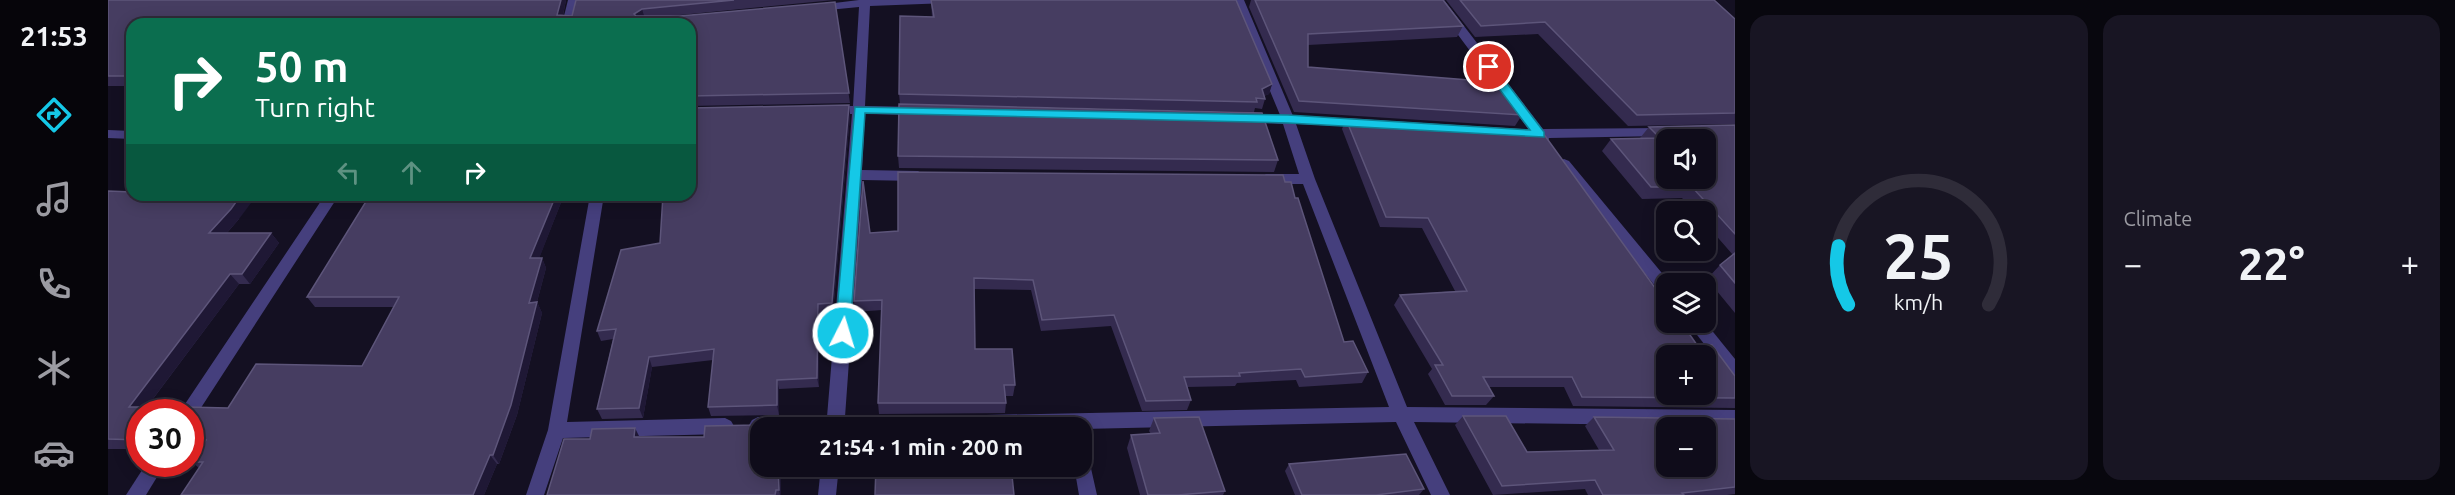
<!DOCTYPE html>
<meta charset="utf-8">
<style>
body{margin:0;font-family:Ubuntu,sans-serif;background:#181523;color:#f1f3f6;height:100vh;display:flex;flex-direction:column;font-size:22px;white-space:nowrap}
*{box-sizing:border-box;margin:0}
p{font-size:20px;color:#9b9ba2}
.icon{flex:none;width:33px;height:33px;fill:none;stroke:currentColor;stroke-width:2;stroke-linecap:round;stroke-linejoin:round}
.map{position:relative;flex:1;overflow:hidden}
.details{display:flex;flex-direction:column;gap:15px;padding:15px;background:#08070e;width:720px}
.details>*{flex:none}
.hud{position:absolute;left:18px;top:18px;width:570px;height:183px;border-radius:18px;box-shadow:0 3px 15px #0003,0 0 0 2px #2f2c39;background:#0b6e4f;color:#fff;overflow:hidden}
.controls{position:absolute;left:1548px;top:129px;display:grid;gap:12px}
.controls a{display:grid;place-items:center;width:60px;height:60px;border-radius:12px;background:#0f0c1a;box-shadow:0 3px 15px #0003,0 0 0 2px #2f2c39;font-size:30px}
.speed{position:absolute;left:18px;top:399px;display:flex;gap:12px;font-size:30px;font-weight:700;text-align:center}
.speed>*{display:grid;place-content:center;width:78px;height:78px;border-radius:50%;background:#0f0c1a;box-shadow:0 3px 15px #0003,0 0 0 2px #2f2c39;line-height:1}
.speed .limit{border:9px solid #d22;background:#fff;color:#111}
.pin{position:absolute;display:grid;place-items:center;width:51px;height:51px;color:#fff;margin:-26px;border:3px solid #fff;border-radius:50%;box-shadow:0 2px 6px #0007}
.me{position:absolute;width:66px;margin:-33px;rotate:5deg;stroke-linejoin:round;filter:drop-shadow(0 0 4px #0008)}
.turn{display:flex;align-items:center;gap:21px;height:126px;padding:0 30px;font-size:27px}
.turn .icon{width:78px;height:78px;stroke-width:2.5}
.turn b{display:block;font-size:42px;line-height:51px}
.lanes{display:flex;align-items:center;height:57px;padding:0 30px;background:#0003;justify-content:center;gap:30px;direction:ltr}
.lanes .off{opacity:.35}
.big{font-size:45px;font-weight:600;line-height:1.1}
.details .tile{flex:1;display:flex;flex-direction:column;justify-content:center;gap:9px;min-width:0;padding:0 21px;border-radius:18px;background:#181523}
.details .dial{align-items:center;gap:0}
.dial svg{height:156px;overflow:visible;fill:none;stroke:#2f2c39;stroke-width:7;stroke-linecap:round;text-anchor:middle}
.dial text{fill:#f1f3f6;stroke:none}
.heat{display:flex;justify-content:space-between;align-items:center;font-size:33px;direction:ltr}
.details .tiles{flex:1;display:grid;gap:15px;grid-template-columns:repeat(2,1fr)}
.trip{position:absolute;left:642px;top:417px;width:342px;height:60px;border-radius:18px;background:#0f0c1a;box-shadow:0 3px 15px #0003,0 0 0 2px #2f2c39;font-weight:600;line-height:60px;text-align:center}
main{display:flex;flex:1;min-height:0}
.tab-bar{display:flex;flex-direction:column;width:108px;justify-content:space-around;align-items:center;background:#06050a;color:#9b9ba2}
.tab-bar .icon{width:42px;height:42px}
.tab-bar .selected{color:#15c8e7}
.tab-bar b{font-size:27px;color:#f1f3f6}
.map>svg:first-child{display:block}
</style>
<main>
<nav class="tab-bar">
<b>21:53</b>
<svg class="icon selected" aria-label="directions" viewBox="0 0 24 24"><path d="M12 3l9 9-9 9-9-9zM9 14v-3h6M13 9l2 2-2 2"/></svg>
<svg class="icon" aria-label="music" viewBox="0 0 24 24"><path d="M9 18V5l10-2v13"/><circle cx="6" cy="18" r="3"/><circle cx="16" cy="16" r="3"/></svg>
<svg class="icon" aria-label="phone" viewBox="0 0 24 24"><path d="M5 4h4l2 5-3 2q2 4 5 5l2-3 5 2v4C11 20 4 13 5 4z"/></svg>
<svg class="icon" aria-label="climate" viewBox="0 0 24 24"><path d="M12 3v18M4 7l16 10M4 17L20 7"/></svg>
<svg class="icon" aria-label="car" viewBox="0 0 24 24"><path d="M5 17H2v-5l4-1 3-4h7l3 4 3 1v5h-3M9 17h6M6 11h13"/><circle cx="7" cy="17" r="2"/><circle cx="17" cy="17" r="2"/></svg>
</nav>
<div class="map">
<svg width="1627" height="495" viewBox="0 0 1627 495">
<rect width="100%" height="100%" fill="#141022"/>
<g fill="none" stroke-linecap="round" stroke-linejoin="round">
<g fill="#453f7d" fill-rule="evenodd">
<polygon points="460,0 472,0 466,24 454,24"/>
<polygon points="751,0 846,0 840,3 762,6 757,106 812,107 818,111 812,115 757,114 754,170 810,171 817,176 810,181 754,180 737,417 788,416 794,419 797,424 795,428 652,428 652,433 644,430 641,425 644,420 650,417 719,417 744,114 722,114 716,110 722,106 745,106 751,7 710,11 704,8 710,5"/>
<polygon points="1124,0 1136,0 1185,116 1255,119 1262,123 1255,127 1188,124 1207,179 1299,407 1627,410 1627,426 1306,422 1342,495 1323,495 1288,422 974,429 871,428 869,423 872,418 878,415 1281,407 1195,184 1158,184 1151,179 1158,174 1191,174 1175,124 1136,122 1130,118 1136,114 1172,115"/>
<polygon points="1324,0 1336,0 1435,129 1555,128 1562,132 1555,136 1441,138 1440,142 1435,143 1427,138 1412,137 1410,134 1412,131 1421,130"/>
<polygon points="0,130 24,131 24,139 0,138"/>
<polygon points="1456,159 1461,161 1563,284 1558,284 1558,294 1552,292 1451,167 1449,164 1451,161"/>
<polygon points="217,195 231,195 87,417 82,419 82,412 72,412 75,407"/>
<polygon points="482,195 496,195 459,422 617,418 623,421 626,426 623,431 617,434 455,438 436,495 418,495 440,430"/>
<polygon points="1579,322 1597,322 1627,359 1627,378 1621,376"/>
<polygon points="974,453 980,455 989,495 971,495 966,466 974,466"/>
<polygon points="38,464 57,464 38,495 18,495"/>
<polygon points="713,466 731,466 728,495 710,495"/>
</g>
</g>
<g fill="#342b4f">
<polygon points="0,0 458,0 455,16 464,16 468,0 726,0 562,16 572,16 727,2 742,103 582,106 582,24 24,24 24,86 0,86"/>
<polygon points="823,0 1164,84 1161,94 1156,96 1157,99 1154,109 1147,108 1146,112 792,104 791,94 824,17"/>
<polygon points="1143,0 1335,0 1355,26 1349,37 1200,45 1200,67 1414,115 1407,126 1186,112 1141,7"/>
<polygon points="1338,0 1606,0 1627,19 1627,124 1520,126 1430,34 1367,37"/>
<polygon points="741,105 742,115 725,313 711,314 711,387 671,389 671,415 603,416 600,407 605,360 544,367 535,418 494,419 489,409 505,339 493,341 489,331 552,243"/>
<polygon points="1238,119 1421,133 1589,345 1627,376 1627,408 1465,406 1456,387 1380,387 1386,396 1378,405 1337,405 1320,374 1324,369 1286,305 1292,295 1347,291 1314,228 1272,227 1234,129"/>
<polygon points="1627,125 1627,313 1599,279 1612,265 1625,255 1598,224 1598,212 1586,212 1574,198 1534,199 1494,151 1503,139 1532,138 1541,127"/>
<polygon points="790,156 1170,160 1166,172 791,168"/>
<polygon points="1177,182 1187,198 1236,342 1260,372 1254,383 1191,387 1188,380 1129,383 1127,386 1079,387 1083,400 1079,410 1034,411 1003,326 933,331 923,290 866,289 867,349 907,385 905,396 897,396 898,403 897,413 771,414 770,403 774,310 747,312 746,301 762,233 790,231"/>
<polygon points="0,191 131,219 119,233 163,233 171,243 142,284 131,284 39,407 69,407 73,411 120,408 254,366 286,307 207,307 199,297 262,195 456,195 431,258 434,258 438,268 429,302 434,313 409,415 391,464 389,464 376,495 73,495 91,468 84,462 92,450 82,450 82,412 32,412 32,449 0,449"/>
<polygon points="1355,416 1419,452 1491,450 1477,426 1486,417 1627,419 1627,494 1619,495 1480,495 1477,489 1385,495 1347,425"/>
<polygon points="1046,418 1117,491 1115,495 1032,495 1019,448 1023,435 1043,434 1041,431"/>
<polygon points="669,420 671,428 652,428 672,466 673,495 439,495 482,439 531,437 596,437"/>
<polygon points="1181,464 1316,489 1311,495 1187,495 1177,471"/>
</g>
<g fill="#1f1835">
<polygon points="453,0 458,0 453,24 449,15"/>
<polygon points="534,9 537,19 529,24 526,14"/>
<polygon points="1164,84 1161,94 1151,98 1154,89"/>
<polygon points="741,105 742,115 725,313 724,303"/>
<polygon points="133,195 149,195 131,219 110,243 101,233"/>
<polygon points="448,195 456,195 427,269 422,258"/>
<polygon points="163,233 171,243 142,284 134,274"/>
<polygon points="434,258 438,268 426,313 421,303"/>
<polygon points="122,274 131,284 35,412 21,407"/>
<polygon points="429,302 434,313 409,415 391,464 385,455"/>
<polygon points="710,304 711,314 711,387 709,378"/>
<polygon points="541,357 544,367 535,418 531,408"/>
<polygon points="669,380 671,389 671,415 669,405"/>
<polygon points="527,428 532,438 526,437"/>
<polygon points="382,455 389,464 376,495 365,495"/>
<polygon points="670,466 672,466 673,495 672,495 671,490"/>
</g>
<g fill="#463d61" stroke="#5d557a" stroke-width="1.5" fill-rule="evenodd">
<polygon points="0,0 453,0 449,15 464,16 468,0 626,0 534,9 526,14 528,16 572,16 727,2 741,93 582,96 582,24 24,24 24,76 0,76"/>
<polygon points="823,0 1128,0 1164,84 1154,89 1157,99 1148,98 1149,102 791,94 792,16 826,17"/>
<polygon points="1147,0 1335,0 1355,26 1200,34 1200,67 1398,83 1414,115 1191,101"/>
<polygon points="1352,0 1606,0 1627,19 1627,113 1529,115 1437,22 1373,26"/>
<polygon points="791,104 1154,113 1170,160 790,156"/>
<polygon points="741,105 724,303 710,304 709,378 669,380 669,405 600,407 606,349 541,357 531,408 489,409 508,329 489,331 513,250 552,243 555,195 582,195 582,108"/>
<path d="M1238,119L1420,130L1421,133H1435L1558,303V322H1573L1589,345H1604L1627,376V398L1474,397L1464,377H1375L1386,396H1344L1327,365H1335L1292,295L1359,291L1320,218L1278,217ZM1558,356H1598V394H1558Z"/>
<path d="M1627,125V234L1584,187H1543L1503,139L1552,138L1541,127ZM1558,140H1598V178H1558Z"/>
<polygon points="790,172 1175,175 1177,182 1183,182 1187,198 1190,198 1236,342 1245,341 1260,372 1197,377 1193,369 1131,373 1132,376 1076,377 1083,400 1038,401 1006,315 934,320 925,280 866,278 867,349 904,349 907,385 896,385 898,403 770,403 774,300 746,301 755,181 762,233 790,231"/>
<polygon points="0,191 24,192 24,195 133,195 123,209 101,233 163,233 134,274 122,274 21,407 69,407 72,411 79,407 120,408 148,364 254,366 291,297 199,297 262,195 448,195 422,258 434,258 421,303 429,302 403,405 385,455 382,455 365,495 73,495 95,462 84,462 98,440 82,440 82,412 32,412 32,440 0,439"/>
<polygon points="1627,253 1627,283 1612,265"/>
<path d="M1355,416H1398L1419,452L1506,450L1486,417L1627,419V487L1574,493L1576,495H1495L1487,480L1394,486ZM1558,428H1598V466H1558Z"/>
<polygon points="1091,417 1117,491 1070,495 1040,495 1023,435 1052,433 1046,418"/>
<polygon points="652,420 669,420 670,428 652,428 652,466 670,466 671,490 668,490 667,495 439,495 456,439 482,439 484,429 527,428 526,437 596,437 597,426 649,425"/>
<polygon points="770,423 899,423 900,428 770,428"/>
<polygon points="1298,454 1316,489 1268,495 1194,495 1181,464"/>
<polygon points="768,466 903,466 906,495 767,495"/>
</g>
<polygon fill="#15c8e7" stroke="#0e8296" stroke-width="1.5" points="1381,64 1385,65 1436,132 1436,137 1180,123 757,113 742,333 740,337 729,337 727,333 747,107 1180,115 1422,130 1375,67"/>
</svg>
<div class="controls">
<a><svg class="icon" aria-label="sound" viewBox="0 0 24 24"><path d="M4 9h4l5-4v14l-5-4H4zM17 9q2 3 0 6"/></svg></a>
<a><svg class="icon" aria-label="search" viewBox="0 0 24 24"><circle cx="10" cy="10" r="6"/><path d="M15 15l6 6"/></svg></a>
<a><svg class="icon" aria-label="layers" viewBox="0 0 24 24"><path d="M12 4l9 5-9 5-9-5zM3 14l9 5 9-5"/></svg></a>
<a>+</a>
<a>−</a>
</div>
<div class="speed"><div class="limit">30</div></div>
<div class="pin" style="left:1381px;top:67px;background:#d93025"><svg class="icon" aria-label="arrive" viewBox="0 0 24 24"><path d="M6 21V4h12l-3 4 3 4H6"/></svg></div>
<svg class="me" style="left:735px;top:333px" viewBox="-20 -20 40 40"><circle r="17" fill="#15c8e7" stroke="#fff" stroke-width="3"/><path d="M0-11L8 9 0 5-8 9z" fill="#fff"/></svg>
<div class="trip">21:54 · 1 min · 200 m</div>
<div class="hud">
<div class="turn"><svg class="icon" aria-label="right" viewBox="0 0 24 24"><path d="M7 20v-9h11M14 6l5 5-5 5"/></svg><div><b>50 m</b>Turn right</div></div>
<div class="lanes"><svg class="icon off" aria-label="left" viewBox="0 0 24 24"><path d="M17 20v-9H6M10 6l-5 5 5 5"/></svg><svg class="icon off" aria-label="ahead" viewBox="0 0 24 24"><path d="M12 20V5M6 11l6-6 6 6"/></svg><svg class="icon" aria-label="right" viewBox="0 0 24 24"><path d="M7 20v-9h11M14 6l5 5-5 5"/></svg></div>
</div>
</div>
<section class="details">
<div class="tiles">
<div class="tile dial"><svg viewBox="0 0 100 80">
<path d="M14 69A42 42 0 1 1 86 69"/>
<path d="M14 69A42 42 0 0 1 9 39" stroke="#15c8e7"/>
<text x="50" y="56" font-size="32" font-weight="700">25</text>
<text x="50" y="72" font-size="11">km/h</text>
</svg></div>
<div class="tile"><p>Climate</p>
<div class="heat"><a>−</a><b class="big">22°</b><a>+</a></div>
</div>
</div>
</section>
</main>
